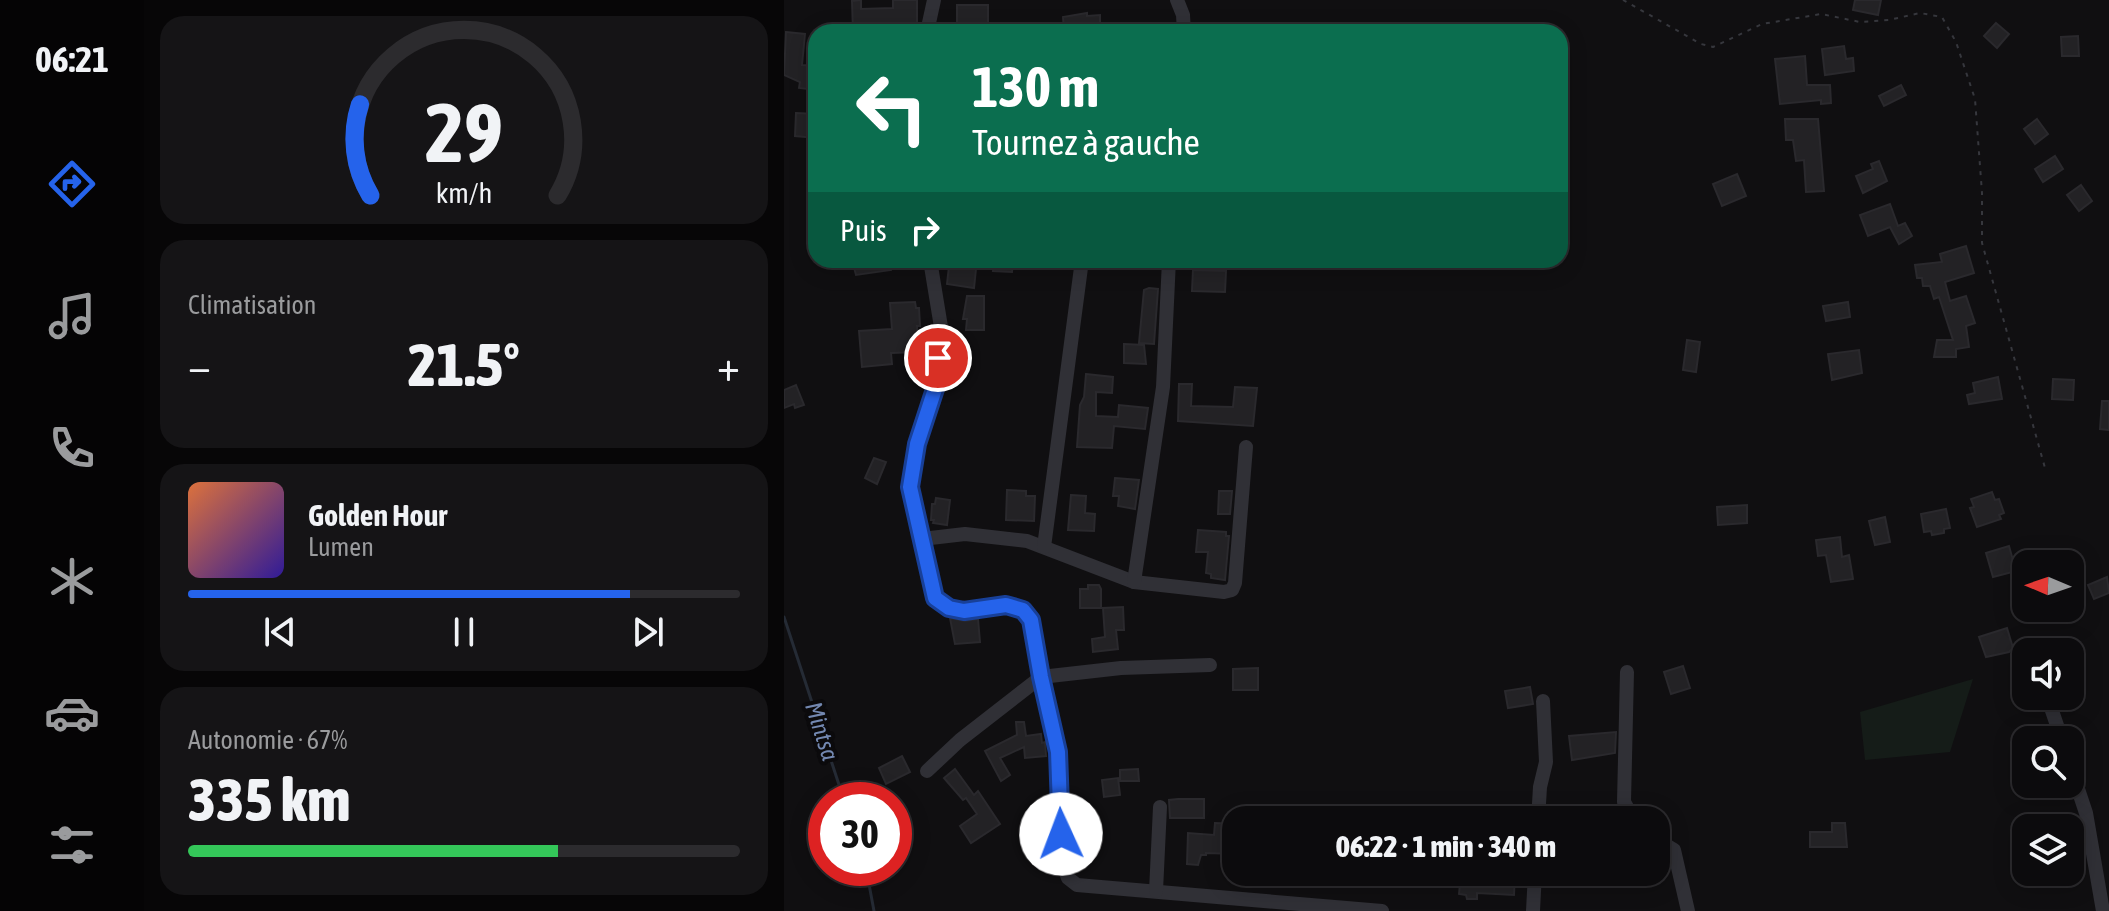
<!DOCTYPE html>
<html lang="fr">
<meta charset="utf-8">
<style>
body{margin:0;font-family:"Asap Condensed",sans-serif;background:#151416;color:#f1f3f6;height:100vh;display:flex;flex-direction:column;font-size:30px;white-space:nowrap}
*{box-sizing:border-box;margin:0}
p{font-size:26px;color:#9a9b9d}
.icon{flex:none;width:44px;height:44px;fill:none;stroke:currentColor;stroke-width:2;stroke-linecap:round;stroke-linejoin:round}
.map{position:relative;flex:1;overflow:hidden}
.panel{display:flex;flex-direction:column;gap:16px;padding:16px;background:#070607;width:640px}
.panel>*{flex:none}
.top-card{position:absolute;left:24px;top:24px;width:760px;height:244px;border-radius:24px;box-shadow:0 4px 20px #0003,0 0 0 2px #2c2b2e;background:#0b6e4f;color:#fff;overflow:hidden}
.needle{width:52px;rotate:272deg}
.tools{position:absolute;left:1228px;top:550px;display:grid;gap:16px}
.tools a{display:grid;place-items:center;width:72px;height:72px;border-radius:16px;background:#0c0b0d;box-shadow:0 4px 20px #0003,0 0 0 2px #2c2b2e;font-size:40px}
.speed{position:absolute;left:24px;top:782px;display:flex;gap:16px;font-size:40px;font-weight:700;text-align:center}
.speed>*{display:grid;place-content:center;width:104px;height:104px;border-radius:50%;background:#0c0b0d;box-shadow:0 4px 20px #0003,0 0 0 2px #2c2b2e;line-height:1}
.speed .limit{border:12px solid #d22;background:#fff;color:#111}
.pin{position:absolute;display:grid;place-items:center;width:68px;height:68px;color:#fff;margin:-34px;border:4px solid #fff;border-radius:50%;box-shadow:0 2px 8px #0007}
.me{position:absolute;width:88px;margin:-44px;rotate:358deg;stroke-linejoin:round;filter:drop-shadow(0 0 6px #0008)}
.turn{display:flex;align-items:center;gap:28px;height:168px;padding:0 32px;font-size:36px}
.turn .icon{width:104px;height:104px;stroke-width:2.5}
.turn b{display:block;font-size:56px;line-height:68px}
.then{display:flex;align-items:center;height:76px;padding:0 32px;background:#0003;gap:16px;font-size:30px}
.big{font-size:60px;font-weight:800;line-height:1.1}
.panel .widget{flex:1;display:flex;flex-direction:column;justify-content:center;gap:12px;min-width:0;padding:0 28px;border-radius:24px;background:#151416}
.panel .dial{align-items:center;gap:0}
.dial svg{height:208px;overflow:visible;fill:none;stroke:#2c2b2e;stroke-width:7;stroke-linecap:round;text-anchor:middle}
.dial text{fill:#f1f3f6;stroke:none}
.song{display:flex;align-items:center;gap:24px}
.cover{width:96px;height:96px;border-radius:12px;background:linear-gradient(135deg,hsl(20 70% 55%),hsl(250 70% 35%))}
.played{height:8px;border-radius:4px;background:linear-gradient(90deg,#2563eb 80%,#2c2b2e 80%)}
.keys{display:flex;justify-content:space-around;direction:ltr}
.heat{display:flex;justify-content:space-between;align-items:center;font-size:44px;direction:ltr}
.charge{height:12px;border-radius:6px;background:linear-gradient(90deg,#34c759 67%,#2c2b2e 0)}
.trip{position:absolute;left:438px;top:806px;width:448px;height:80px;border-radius:24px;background:#0c0b0d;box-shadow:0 4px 20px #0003,0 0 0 2px #2c2b2e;font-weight:800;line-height:80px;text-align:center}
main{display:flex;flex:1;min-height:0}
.dock{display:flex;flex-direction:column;width:144px;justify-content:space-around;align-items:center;background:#050405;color:#9a9b9d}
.dock .icon{width:56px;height:56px}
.dock .selected{color:#2563eb}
.dock b{font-size:36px;color:#f1f3f6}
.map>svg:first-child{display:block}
</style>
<main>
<nav class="dock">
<b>06:21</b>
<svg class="icon selected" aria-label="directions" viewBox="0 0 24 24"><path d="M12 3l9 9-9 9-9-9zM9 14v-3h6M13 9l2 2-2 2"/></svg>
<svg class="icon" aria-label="music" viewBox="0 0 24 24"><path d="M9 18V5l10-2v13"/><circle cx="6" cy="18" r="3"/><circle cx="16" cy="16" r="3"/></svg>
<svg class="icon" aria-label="phone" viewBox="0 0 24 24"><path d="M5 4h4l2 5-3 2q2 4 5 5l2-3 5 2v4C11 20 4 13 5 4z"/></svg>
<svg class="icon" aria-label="climate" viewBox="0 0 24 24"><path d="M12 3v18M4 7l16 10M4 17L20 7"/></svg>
<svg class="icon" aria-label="car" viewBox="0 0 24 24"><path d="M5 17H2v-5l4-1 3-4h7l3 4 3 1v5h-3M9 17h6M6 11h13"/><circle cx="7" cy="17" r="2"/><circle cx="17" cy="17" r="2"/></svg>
<svg class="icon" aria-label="filters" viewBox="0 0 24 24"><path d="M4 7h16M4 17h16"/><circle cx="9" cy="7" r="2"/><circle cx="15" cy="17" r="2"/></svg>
</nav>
<section class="panel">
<div class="widget dial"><svg viewBox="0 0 100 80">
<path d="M14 69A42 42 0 1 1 86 69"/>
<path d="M14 69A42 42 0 0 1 10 34" stroke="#2563eb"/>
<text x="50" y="56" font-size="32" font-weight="700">29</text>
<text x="50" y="72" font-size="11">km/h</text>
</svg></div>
<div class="widget"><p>Climatisation</p>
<div class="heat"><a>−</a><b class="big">21.5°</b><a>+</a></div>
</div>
<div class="widget">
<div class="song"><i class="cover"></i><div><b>Golden Hour</b><p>Lumen</p></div></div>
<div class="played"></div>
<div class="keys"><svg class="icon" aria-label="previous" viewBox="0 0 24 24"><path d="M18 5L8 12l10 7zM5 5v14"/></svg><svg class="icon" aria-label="pause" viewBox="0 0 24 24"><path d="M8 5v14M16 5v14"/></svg><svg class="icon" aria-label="next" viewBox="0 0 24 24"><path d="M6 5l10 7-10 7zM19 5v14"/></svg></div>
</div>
<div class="widget"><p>Autonomie · 67%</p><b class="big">335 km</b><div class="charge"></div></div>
</section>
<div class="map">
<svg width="1325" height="911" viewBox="0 0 1325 911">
<rect width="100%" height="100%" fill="#100f11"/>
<polygon fill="#151c18" points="1189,679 1166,752 1081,760 1076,712"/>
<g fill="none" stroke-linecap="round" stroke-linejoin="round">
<g stroke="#252b35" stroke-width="3">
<polyline points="0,617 60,800"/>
<polyline points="82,868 90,911"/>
</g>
</g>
<g fill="#232225" stroke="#2a292d" stroke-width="2">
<polygon points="77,0 77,9 109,8 109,0 133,0 133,25 126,25 126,32 69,32 68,1"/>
<polygon points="1071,0 1097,0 1094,15 1069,10"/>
<polygon points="173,5 204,5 204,29 173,32"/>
<polygon points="303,13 303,16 316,15 316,32 280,32 279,17"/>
<polygon points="1212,23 1225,34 1213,48 1200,36"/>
<polygon points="2,32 21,34 18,65 32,66 32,90 15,88 16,82 0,75"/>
<polygon points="1294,36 1295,56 1278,56 1277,37"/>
<polygon points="1060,46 1062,59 1069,58 1070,71 1041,75 1038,49"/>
<polygon points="1021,56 1023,85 1046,85 1047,103 1037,104 1037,100 996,104 991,59"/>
<polygon points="1117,85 1122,95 1100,106 1095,96"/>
<polygon points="12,113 32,114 32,138 11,136"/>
<polygon points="1001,119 1034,119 1040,191 1022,192 1020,160 1012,161 1009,140 1002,140"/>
<polygon points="1253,119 1264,134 1251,144 1240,129"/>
<polygon points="1271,156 1279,169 1259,182 1251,169"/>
<polygon points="1095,161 1103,181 1079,193 1072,176 1089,169 1087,164"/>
<polygon points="953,174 962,196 938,206 929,184"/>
<polygon points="1297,185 1308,201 1295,211 1283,195"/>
<polygon points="1106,204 1114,226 1121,223 1128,236 1115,244 1106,227 1084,236 1076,215"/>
<polygon points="1182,246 1190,273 1161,282 1166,301 1182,296 1191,323 1182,326 1185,347 1172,349 1172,357 1150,357 1153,340 1169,340 1155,297 1150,299 1146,286 1139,286 1138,278 1133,278 1131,265 1158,262 1156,254"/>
<polygon points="68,260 106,260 107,270 72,275"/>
<polygon points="210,260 229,260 228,272 209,271"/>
<polygon points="165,266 192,269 190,288 163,284"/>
<polygon points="409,270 442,271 441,292 408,291"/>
<polygon points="365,288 374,289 370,344 355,343 360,290"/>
<polygon points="183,296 200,296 200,330 182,330 183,319 179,319"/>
<polygon points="131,302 132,308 135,308 136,326 133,326 134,352 107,353 108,364 78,367 75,331 108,329 106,303"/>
<polygon points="1064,302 1066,317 1042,321 1039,306"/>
<polygon points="903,340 916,342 912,372 899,370"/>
<polygon points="340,344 360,345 362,364 340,363"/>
<polygon points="1075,350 1078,373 1048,380 1044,354"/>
<polygon points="302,374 329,377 328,393 312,392 312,416 334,417 335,405 364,408 361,429 330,426 328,448 293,447 296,405 300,397"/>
<polygon points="1214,377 1218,399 1185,404 1183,395 1191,393 1189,383"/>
<polygon points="1269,379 1290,380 1289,400 1268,399"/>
<polygon points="395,384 408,384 407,406 449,407 451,387 473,388 469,426 394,421"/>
<polygon points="12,385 20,405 11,408 10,404 0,408 0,390"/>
<polygon points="1318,401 1325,401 1325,430 1316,429"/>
<polygon points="90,458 102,462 93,484 81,478"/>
<polygon points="331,478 355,480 351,509 334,506 335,496 329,496"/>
<polygon points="223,490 242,491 242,496 251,496 250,521 222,520"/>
<polygon points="435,491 448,491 446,514 434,514"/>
<polygon points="1208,492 1211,500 1215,499 1220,513 1215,515 1217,519 1193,527 1186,508 1190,507 1187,499"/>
<polygon points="287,495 302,496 301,513 311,514 310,531 284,530"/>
<polygon points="152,498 166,500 163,525 149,523 150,520 147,520 148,504 151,504"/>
<polygon points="963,505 963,523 934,525 933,507"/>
<polygon points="1162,509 1166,528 1160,529 1160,533 1148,535 1147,531 1140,532 1137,514"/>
<polygon points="1101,517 1106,542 1091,545 1085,521"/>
<polygon points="414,530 442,532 442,536 445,536 441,580 427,578 427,574 422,573 424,552 412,552"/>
<polygon points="1056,537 1058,557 1065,555 1069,579 1047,582 1042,555 1034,556 1032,540"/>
<polygon points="1225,546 1232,571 1209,577 1202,553"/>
<polygon points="1323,577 1325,593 1310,599 1304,585"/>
<polygon points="304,585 315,585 317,589 317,608 296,608 296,589 304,589"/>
<polygon points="339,607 340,630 332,630 334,649 309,652 308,639 321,637 319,608"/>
<polygon points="166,618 181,621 194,619 196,642 171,644"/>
<polygon points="1223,628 1229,648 1225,652 1202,657 1195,637"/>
<polygon points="899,666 906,688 887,694 880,672"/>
<polygon points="474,668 474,690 449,690 449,669"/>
<polygon points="746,687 749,704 724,708 721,691"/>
<polygon points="232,722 240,722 242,736 257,734 258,743 261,742 262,756 241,758 240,747 216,758 226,775 217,781 201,751 233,735"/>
<polygon points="832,732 831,753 788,760 785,736"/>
<polygon points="118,756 126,772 102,784 95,768"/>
<polygon points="171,769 190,795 194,791 216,824 187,843 176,826 193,814 182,798 179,800 160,778"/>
<polygon points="354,769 355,781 336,781 336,770"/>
<polygon points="334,778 336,795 320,797 318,780"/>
<polygon points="394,799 420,799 420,818 386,818 385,800"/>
<polygon points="431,823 452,824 452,854 422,853 422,855 417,855 414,865 403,864 404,833 430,835"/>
<polygon points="1048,823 1061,823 1063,847 1026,847 1026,832 1048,832"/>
<polygon points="710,872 731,872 730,895 693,893 693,899 683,899 682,895 675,894 677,874 710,878"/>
</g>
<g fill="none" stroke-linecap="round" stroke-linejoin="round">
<polyline stroke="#36373d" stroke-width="2" stroke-dasharray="4 6" stroke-linecap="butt" points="839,0 917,44 929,47 978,24 1037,14 1076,22 1105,20 1136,13 1158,17 1172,42 1191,99 1198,193 1198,243 1261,468"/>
<g stroke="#303036" stroke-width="14">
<polyline points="393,0 399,15 400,32"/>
<polyline points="143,32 150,0"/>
<polyline points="146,260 157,327 151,389 133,444 126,487 151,598 165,608 180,611 222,605 239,610 247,620 257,677 274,752 278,862 284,878 293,885 598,911"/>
<polyline points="138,539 181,534 243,541 350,582 440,592 448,590 451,583 462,447"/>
<polyline points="260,547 298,260"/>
<polyline points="350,582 379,387 385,260"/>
<polyline points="843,672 840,802 850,820"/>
<polyline points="1264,699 1278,740"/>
<polyline points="1286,765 1302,813 1319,911"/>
<polyline points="143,771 176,740 257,677 337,668 426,665"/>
<polyline points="754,820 756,787 762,762 759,701"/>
<polyline points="872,839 890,850 904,911"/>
<polyline points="372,891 376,807"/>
<polyline points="749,911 751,872"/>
</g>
</g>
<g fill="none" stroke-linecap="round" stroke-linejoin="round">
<defs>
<polyline id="route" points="154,358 151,389 133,444 126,487 151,598 165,608 180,611 222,605 239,610 247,620 257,677 274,752 277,834"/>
</defs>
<use href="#route" stroke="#184099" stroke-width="20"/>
<use href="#route" stroke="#2563eb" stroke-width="14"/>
</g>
<g text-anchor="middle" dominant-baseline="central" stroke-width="8" stroke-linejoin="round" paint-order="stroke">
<g font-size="24" font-style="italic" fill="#7388b1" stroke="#0b0a0c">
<text transform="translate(38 731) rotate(72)">Mintsa</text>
</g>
</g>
</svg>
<div class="tools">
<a><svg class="needle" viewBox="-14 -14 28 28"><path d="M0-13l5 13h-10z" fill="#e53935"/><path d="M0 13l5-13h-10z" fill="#9a9b9d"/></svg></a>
<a><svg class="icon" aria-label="sound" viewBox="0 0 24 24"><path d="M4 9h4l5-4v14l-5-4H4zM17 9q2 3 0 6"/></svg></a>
<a><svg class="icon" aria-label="search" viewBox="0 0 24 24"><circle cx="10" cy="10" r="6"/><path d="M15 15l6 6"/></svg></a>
<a><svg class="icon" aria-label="layers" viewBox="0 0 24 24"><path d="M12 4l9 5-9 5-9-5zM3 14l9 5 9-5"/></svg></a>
</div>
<div class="speed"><div class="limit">30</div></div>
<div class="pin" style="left:154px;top:358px;background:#d93025"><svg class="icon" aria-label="arrive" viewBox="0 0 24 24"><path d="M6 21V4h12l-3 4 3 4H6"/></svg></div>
<svg class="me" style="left:277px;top:834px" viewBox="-20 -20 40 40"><circle r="19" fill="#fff"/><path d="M0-13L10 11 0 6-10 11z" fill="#2563eb"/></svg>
<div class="trip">06:22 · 1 min · 340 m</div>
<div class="top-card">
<div class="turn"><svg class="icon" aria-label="left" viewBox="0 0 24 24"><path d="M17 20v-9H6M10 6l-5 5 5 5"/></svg><div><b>130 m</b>Tournez à gauche</div></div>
<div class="then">Puis<svg class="icon" aria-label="right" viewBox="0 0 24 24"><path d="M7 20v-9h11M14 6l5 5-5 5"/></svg></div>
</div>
</div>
</main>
